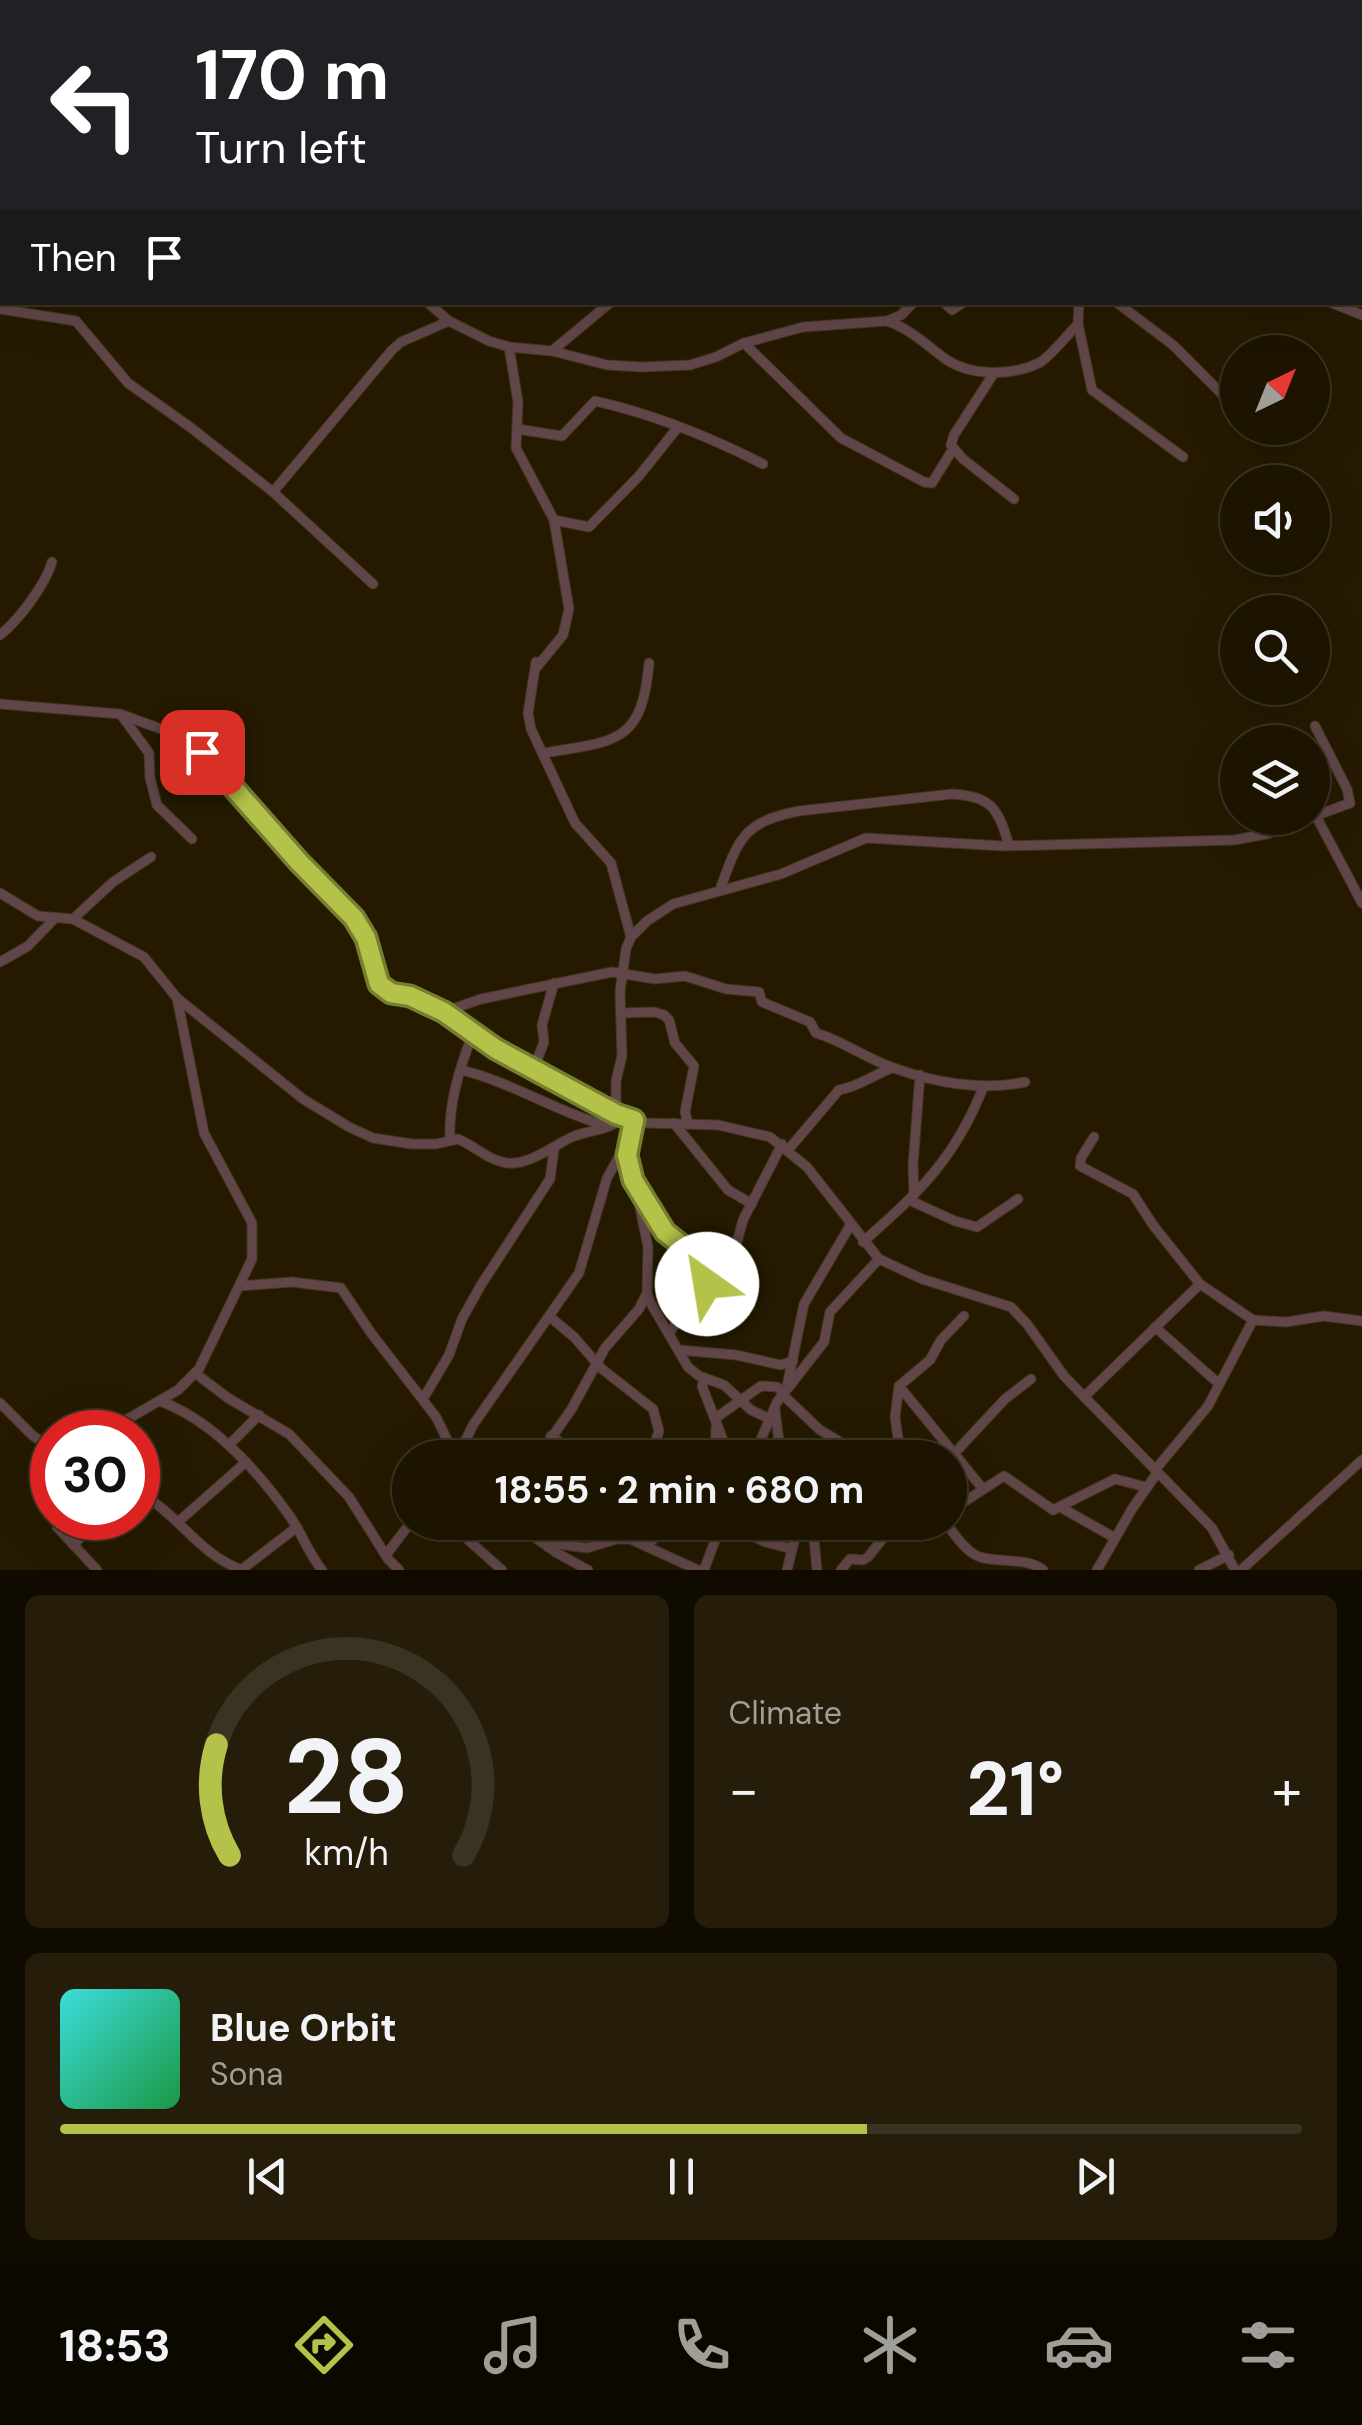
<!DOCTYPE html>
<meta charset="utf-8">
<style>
body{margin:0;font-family:"DM Sans",sans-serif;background:#251d0a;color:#f1f3f6;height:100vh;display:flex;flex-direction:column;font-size:38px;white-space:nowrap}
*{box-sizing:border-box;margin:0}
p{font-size:32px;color:#a09e99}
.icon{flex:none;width:55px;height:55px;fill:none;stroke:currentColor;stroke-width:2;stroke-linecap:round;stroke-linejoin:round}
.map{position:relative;height:1570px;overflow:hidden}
.details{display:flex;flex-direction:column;gap:25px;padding:25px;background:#0f0b00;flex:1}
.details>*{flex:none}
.top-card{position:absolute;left:0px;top:0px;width:1362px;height:305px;box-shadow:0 10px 40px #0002,0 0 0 2px #3a3322;background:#202124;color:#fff;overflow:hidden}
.needle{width:65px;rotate:43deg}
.tools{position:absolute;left:1220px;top:335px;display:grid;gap:20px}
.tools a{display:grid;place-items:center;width:110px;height:110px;border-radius:50%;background:#1c1400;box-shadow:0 10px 40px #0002,0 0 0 2px #3a3322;font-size:50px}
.speed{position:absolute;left:30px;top:1410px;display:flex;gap:20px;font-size:50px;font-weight:700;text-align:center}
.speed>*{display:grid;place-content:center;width:130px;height:130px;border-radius:50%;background:#1c1400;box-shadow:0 10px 40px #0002,0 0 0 2px #3a3322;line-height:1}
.speed .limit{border:15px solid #d22;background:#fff;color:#111}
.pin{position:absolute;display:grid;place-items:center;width:85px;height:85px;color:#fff;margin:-42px;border-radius:20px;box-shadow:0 5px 15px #0006}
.me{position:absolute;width:110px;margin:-55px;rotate:328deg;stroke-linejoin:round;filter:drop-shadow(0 0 8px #0008)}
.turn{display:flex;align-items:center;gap:35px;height:210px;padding:0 30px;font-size:45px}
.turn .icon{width:130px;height:130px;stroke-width:2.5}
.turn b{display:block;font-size:70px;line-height:85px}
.then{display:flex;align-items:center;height:95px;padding:0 30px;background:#0003;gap:20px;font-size:38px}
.big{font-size:75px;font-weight:700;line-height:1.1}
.details .widget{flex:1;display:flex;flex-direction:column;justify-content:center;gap:15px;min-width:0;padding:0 35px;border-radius:15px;background:#251d0a}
.details .dial{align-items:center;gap:0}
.dial svg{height:260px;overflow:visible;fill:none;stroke:#3a3322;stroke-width:7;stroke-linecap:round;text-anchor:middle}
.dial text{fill:#f1f3f6;stroke:none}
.song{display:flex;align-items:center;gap:30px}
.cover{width:120px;height:120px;border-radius:15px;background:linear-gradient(135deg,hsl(180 70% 55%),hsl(140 70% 35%))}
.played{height:10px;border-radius:5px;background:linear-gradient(90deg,#b5c249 65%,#3a3322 65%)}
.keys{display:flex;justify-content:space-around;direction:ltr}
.heat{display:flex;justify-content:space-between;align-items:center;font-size:55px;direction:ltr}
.details .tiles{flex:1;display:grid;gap:25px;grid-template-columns:1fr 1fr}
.widget:last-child{grid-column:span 2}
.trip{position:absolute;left:392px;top:1440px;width:575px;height:100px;border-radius:50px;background:#1c1400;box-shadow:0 10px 40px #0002,0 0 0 2px #3a3322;font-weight:700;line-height:100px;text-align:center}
.tabs{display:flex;height:160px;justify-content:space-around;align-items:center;background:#0b0800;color:#a09e99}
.tabs .icon{width:70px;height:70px}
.tabs .selected{color:#b5c249}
.tabs b{font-size:45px;color:#f1f3f6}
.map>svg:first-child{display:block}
</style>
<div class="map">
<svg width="1362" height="1570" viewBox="0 0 1362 1570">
<rect width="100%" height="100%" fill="#251a00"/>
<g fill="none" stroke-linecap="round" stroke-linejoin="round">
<defs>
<g id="street">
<polyline points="191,0 195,2"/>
<polyline points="284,0 285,2"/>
<polyline points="372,2 376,0"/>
<polyline points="578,2 580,0"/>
<polyline points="1141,2 1142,0"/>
<polyline points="0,11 2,11"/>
<polyline points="1360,87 1362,85"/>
<polyline points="0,159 2,160"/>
<polyline points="1361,196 1362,193"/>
<polyline points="0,253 2,253"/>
<polyline points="427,302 449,321 489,341 509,347 552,351 607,365 642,367 690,365 716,357 744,343 803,327 887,321 901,315 914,302"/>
<polyline points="943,302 952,310 964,302"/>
<polyline points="1079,302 1078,324 1092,390 1183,457"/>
<polyline points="1116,302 1173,345 1230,402"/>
<polyline points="1329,302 1362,315"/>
<polyline points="0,309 76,321 128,383 190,427 273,492 373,584"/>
<path d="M887,321C911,329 927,346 947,360C971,376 1012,376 1039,363C1049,358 1068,334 1078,324"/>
<polyline points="744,343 841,438 924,482 932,483 953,449"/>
<polyline points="509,347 518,402 516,448 554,520 569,609 563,635 536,668"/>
<polyline points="552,351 611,302"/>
<polyline points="994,373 954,435 951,445 963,459 1014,499"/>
<path d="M517,429L562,436L595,401C653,414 710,437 763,464"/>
<polyline points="273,492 392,350 401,342 449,321"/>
<polyline points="554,520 589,527 639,476 678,427"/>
<path d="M0,635C19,620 45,585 52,562"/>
<polyline points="536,662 528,713 531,729 575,823 611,863 631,937"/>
<polyline points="0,704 120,714 172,733 190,743 354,918 366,938 377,981 391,993 409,996 444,1012 496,1049 623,1117 647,1123 718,1125 770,1137 807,1167 879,1259 922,1279 1011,1307 1027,1324 1064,1376 1212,1528 1235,1570"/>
<polyline points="122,716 149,753 150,778 157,805 192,839"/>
<path d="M544,753C616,741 642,744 649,663"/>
<polyline points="1316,816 1362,903"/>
<path d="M720,890C738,839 743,822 799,811L952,794C992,796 998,809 1009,845"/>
<path d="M0,893L38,916L73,919L144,957L177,998L303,1099L349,1127L373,1138L412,1144H436L458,1139C475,1146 487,1160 507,1163C531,1165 552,1146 572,1137C589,1130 611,1130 623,1117"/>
<polyline points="73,919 113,882 151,857"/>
<polyline points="0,962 28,946 54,919"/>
<path d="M444,1012L481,999L612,972L655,979L685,976L726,989L759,992L762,1002L810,1022L816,1033C843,1041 867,1059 894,1068C935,1083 983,1091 1025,1082"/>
<polyline points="621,1013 654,1012 664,1015 669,1020 675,1043 694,1066 685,1112 688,1124"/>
<polyline points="534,1068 544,1042 542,1025 554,983"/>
<path d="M461,1070C512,1082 556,1112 607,1126"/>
<polyline points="616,1114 616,1081 622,1056 620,992 626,949 631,937 647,921 673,904 781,874 866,838 1003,846 1234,840 1267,834 1350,803 1347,789 1315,726"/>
<polyline points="634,1120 628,1141 627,1165 637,1193 648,1247 647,1293 650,1302 688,1367 699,1376 724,1385 751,1410 770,1419"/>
<polyline points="674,1123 728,1190 752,1204"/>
<polyline points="1094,1137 1081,1158 1080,1166 1133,1194 1153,1225 1200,1284 1253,1320 1286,1322 1324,1316 1362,1321"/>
<path d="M450,1140C448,1104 460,1067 473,1033"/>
<path d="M788,1150L839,1090C858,1087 873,1075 892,1068"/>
<path d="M638,1186L662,1228L697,1256L708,1273C707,1292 692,1291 685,1305C680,1316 676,1324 669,1334"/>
<polyline points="914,1195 913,1165 920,1075"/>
<polyline points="909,1200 955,1221 977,1227 1018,1199"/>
<path d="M863,1242C920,1191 954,1160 983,1088"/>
<polyline points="239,1286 292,1282 341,1288 371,1333 436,1417 456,1458"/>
<polyline points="706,1287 720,1281 729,1271 743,1220 782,1144"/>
<polyline points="550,1317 574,1337 602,1369 653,1409 659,1431 650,1458"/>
<polyline points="1155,1327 1219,1384"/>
<polyline points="679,1350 736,1355 781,1365 793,1361"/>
<polyline points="195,1373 228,1398 289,1434 349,1497 388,1559 399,1570"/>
<polyline points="705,1378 702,1386 730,1458"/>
<polyline points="787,1386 804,1304 851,1224"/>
<polyline points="899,1386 983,1489"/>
<polyline points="783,1395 820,1430 867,1458"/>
<polyline points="1084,1397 1200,1284"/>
<polyline points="423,1399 449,1355 462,1319 481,1285 550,1179 554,1150"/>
<path d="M160,1401C214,1421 257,1470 289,1515C302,1533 308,1553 322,1570"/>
<polyline points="0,1403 32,1435 52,1449"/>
<polyline points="775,1410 779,1442 786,1458"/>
<polyline points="717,1417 761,1386 777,1387 784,1393"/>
<polyline points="105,1432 178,1390 199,1369 252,1259 252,1223 204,1133 177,998"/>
<polyline points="551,1436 583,1458"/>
<polyline points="230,1444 259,1415"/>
<polyline points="457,1458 473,1425 579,1273 607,1178 628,1141"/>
<polyline points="537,1458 571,1410 605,1348 639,1309 647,1293"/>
<polyline points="715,1458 716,1427"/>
<polyline points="753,1458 777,1402 824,1342 830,1312 879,1259"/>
<polyline points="901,1458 895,1417 899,1386 930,1360 941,1340 964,1316"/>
<polyline points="950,1458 1005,1399 1031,1379"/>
<polyline points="1155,1470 1208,1406 1253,1320"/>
<path d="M138,1492C178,1513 198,1554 242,1570"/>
<polyline points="1060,1507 1115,1538"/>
<polyline points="950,1511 1004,1476 1053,1510 1115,1479 1146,1487"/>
<polyline points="178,1522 246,1462"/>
<polyline points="448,1522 502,1570"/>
<polyline points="513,1522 557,1553 588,1570"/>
<polyline points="724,1522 765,1542 792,1549"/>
<polyline points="801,1522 814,1539 817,1570"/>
<path d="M945,1522C954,1534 967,1553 980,1557C999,1563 1028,1557 1043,1570"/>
<polyline points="57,1527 97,1570"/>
<polyline points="603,1542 613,1522"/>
<polyline points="74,1545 97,1518"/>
<polyline points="646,1545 675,1522"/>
<polyline points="548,1547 558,1544 587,1548 617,1539 630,1539 698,1570"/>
<polyline points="386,1555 411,1522"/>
<polyline points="241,1570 297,1527"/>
<polyline points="704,1570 722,1522"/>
<polyline points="787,1570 799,1522"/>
<polyline points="841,1570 850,1559 863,1560 868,1557 896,1522"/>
<polyline points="1097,1570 1132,1509 1157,1473"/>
<polyline points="1199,1570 1229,1555"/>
<polyline points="1241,1570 1362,1460"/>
</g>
</defs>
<use href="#street" stroke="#42371e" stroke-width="11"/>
<use href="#street" stroke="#614649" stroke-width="9"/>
</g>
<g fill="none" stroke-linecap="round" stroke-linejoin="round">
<defs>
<polyline id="route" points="202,752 299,862 354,918 366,938 379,984 391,993 410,996 444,1012 496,1049 616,1114 634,1120 627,1155 633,1180 665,1232 703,1262 708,1273 707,1284"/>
</defs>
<use href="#route" stroke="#767e2f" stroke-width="25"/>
<use href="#route" stroke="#b5c249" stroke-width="18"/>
</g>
</svg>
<div class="tools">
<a><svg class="needle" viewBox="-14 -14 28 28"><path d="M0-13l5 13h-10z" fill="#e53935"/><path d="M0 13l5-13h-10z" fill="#a09e99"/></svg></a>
<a><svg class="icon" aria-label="sound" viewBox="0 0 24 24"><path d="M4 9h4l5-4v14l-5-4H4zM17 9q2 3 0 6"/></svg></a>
<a><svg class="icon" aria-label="search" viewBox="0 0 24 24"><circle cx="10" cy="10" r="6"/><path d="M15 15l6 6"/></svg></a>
<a><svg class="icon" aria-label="layers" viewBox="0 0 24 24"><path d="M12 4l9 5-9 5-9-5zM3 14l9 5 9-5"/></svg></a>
</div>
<div class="speed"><div class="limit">30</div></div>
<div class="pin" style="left:202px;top:752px;background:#d93025"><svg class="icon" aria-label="arrive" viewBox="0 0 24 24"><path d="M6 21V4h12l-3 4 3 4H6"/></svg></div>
<svg class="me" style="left:707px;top:1284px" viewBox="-20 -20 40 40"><circle r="19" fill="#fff"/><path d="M0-13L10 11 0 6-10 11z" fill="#b5c249"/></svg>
<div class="trip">18:55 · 2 min · 680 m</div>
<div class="top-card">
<div class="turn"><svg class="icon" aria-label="left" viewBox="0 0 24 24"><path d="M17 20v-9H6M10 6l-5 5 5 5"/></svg><div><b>170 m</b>Turn left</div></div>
<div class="then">Then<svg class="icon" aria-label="arrive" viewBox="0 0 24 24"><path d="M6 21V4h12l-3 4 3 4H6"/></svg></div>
</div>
</div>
<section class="details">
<div class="tiles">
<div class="widget dial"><svg viewBox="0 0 100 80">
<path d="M14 69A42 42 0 1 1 86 69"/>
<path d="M14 69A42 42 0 0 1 10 35" stroke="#b5c249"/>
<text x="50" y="56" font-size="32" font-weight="700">28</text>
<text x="50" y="72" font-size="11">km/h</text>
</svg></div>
<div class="widget"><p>Climate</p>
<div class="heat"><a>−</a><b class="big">21°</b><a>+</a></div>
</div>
<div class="widget">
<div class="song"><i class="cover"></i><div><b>Blue Orbit</b><p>Sona</p></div></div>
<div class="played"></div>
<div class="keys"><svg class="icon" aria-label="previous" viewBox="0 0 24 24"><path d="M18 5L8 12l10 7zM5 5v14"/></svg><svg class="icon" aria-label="pause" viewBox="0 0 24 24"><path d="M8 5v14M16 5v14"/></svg><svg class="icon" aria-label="next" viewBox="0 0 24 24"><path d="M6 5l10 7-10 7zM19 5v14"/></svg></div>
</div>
</div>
</section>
<nav class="tabs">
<b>18:53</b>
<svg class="icon selected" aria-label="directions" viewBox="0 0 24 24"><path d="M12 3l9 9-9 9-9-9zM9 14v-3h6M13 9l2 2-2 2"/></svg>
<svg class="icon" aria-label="music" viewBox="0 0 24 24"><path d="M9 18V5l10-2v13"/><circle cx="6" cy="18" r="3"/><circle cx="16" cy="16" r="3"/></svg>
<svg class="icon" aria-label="phone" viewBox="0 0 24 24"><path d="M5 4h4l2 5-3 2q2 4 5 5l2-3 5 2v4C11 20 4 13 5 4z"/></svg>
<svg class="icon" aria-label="climate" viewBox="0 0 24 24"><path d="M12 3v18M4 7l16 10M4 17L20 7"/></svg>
<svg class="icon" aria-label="car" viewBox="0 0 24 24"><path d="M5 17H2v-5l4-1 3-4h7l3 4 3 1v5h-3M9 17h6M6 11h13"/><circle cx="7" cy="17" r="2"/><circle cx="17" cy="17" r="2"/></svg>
<svg class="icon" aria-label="filters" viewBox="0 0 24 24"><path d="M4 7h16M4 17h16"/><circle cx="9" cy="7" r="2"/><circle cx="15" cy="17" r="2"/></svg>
</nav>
